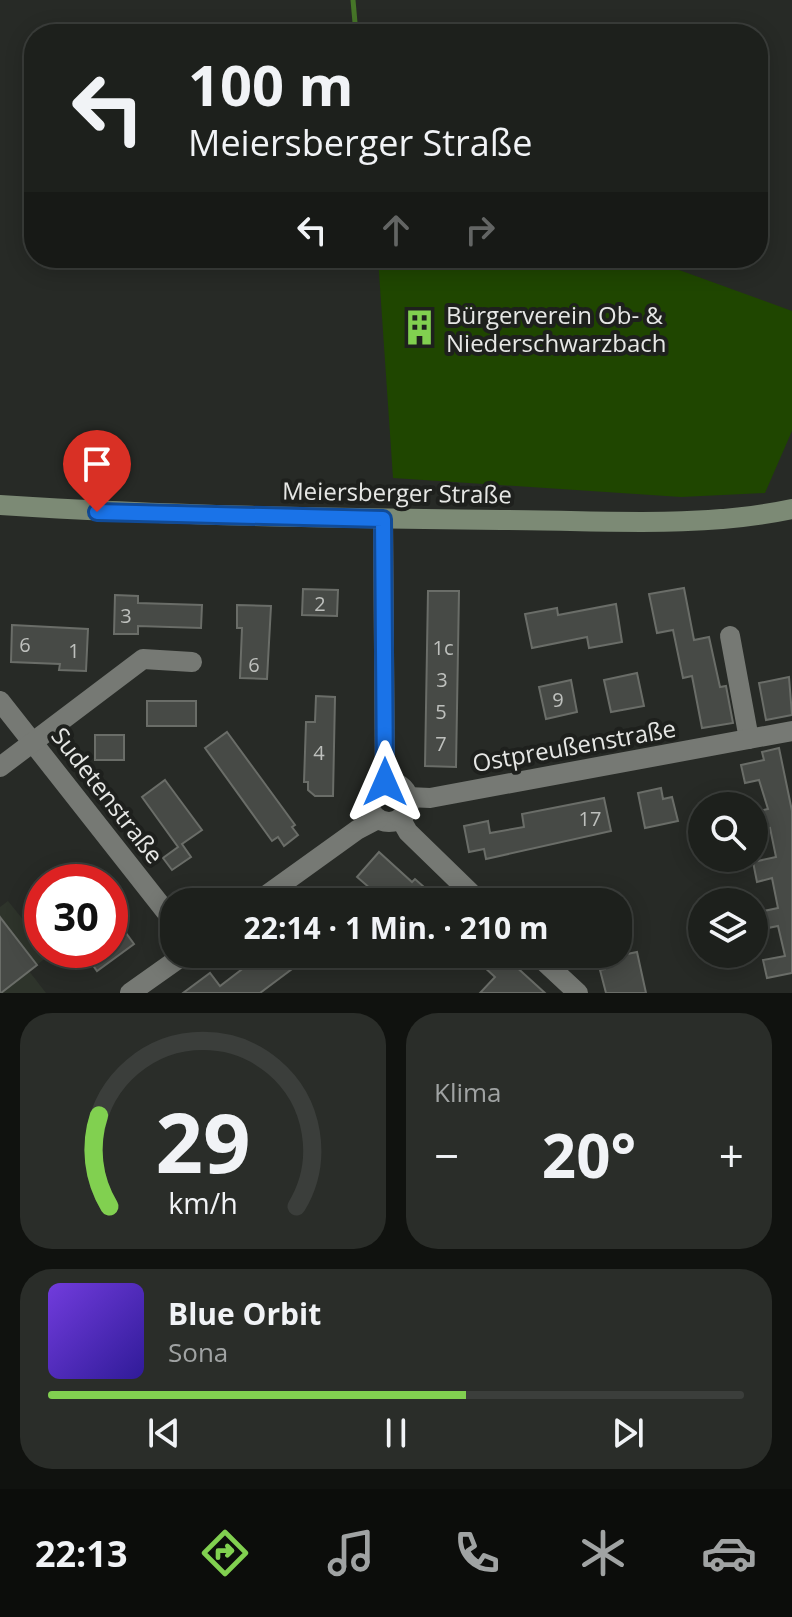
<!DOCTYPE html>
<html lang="de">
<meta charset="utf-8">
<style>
body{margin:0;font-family:"Open Sans",sans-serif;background:#2a2d29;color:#f1f3f6;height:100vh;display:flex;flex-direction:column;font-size:30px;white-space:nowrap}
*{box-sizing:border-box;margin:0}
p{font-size:26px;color:#a0a3a3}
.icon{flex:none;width:44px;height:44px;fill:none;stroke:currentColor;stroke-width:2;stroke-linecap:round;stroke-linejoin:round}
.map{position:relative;height:993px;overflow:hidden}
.details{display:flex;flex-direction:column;gap:20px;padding:20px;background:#10120f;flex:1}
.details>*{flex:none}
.hud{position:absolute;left:24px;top:24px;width:744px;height:244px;border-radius:32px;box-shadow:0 4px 20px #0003,0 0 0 2px #3b3e3b;background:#1d201c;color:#f1f3f6;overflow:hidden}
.controls{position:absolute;left:688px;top:792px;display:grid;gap:16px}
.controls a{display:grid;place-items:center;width:80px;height:80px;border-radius:50%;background:#1d201c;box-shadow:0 4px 20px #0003,0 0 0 2px #3b3e3b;font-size:40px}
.speed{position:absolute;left:24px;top:864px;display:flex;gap:16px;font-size:40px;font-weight:700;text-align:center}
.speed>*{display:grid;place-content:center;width:104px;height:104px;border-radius:50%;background:#1d201c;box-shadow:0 4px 20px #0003,0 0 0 2px #3b3e3b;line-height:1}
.speed .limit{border:12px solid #d22;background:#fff;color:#111}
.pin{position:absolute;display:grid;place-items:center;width:68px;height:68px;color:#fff;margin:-82px -34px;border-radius:50% 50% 50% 0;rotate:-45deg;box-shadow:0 0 8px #0007}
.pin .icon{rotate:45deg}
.me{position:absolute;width:88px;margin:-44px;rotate:0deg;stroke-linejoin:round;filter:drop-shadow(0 0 6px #0008)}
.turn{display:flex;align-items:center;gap:28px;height:168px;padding:0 32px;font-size:36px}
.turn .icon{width:104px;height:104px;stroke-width:2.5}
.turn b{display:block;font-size:56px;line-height:68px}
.lanes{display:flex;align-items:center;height:76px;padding:0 32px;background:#0003;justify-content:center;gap:40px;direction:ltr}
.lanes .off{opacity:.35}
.big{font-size:60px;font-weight:700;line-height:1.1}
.details .card{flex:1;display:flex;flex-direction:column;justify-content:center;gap:12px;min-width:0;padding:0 28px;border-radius:32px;background:#2a2d29}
.details .dial{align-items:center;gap:0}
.dial svg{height:208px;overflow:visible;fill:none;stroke:#3b3e3b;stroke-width:7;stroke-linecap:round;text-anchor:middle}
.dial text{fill:#f1f3f6;stroke:none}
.song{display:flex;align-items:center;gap:24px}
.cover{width:96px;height:96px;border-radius:12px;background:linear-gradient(135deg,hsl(260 70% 55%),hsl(250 70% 35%))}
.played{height:8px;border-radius:4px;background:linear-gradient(90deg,#81d050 60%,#3b3e3b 60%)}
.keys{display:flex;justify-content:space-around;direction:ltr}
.heat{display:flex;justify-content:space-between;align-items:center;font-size:44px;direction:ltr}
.details .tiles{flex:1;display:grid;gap:20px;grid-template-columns:1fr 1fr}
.card:last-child{grid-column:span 2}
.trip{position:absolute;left:160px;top:888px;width:472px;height:80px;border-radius:32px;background:#1d201c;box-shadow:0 4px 20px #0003,0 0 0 2px #3b3e3b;font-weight:700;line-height:80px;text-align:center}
.tab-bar{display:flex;height:128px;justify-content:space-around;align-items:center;background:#0c0d0b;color:#a0a3a3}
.tab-bar .icon{width:56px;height:56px}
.tab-bar .current{color:#81d050}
.tab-bar b{font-size:36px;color:#f1f3f6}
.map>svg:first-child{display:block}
</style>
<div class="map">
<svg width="792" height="993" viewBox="0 0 792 993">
<rect width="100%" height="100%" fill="#272a26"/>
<polygon fill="#2e342b" points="8,901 42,943 42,950 51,954 29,971 46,993 0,993 0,907"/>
<polygon fill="#1f4600" points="378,258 646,258 792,311 792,431 765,493 681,497 393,478"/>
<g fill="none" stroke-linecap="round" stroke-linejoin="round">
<polyline stroke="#467628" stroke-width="5" points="353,0 356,34"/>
</g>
<g fill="#474a46" stroke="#6a6d68" stroke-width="2">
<polygon points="427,316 429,339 414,340 411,317"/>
<polygon points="684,588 694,640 709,637 720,687 726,686 733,723 702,728 692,676 683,678 673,630 657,633 649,594"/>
<polygon points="303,589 338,590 337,616 302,615"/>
<polygon points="428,591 459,591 456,767 425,766"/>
<polygon points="115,595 138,596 138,603 202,605 201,628 138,626 138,634 114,634"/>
<polygon points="616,604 622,642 589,648 587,637 532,648 525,614 557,608 558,615"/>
<polygon points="237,605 271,606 267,679 240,678 242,628 237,628"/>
<polygon points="12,625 88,629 86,671 59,670 60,664 11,662"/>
<polygon points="637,673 644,706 611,712 604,680"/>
<polygon points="789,677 792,715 766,720 759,683"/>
<polygon points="571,680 577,712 546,719 539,687"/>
<polygon points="316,696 335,697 333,796 315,796 308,790 308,782 304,782 306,722 315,722"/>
<rect x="147" y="701" width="49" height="25"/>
<polygon points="227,732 295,825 292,827 298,835 284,846 278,837 272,841 205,748"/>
<rect x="95" y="735" width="29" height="25"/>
<polygon points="779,748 792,811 792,973 767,978 763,960 785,956 778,926 763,929 759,912 778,908 772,878 757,882 753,862 776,857 770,828 754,831 754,812 768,809 759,780 745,783 741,765 764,760 762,752"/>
<polygon points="165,780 202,830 182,844 191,857 172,870 163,858 178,847 142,797"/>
<polygon points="661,788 663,799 672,797 678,821 645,828 638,793"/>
<polygon points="604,798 611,831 486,859 484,849 469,852 464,826 488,821 490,833 524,827 522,814"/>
<polygon points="379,852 412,882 415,879 441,902 386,902 357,877"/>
<polygon points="110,911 134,944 97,971 82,950 110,950"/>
<polygon points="0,917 37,965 1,993 0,993"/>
<polygon points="637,952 646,993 606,993 600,970 605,969 603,959"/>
<polygon points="262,954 303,954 289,965 292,969 260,993 183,993 210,973 220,986"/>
<polygon points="470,954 502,954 545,993 480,993 495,977"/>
</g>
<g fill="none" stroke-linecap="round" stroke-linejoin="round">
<g stroke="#767974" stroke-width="20">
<polyline points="383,519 385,782"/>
<polyline points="730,636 749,739"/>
<polyline points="0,701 174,922"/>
<polyline points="0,767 143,659 192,662"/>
<circle cx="389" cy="802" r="20"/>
<polyline points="408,797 430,798 792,731"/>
<polyline points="400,818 408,832 480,902"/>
<polyline points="257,902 357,830 378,819"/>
<polyline points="536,954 578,993"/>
<polyline points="130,993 185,954"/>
</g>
<path stroke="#7c8a75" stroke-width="20" d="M0,505C167,516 335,518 502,520C598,520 698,529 792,509"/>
</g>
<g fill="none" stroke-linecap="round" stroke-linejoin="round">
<defs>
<polyline id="route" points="97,512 383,519 385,782"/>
</defs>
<use href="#route" stroke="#114b97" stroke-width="20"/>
<use href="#route" stroke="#1a73e8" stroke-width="14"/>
</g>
<defs>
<symbol id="building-bare" viewBox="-9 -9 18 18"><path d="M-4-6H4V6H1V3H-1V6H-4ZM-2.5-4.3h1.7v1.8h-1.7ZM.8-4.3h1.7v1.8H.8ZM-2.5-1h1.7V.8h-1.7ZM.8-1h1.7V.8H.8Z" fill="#81d050" stroke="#1e201d" stroke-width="2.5" paint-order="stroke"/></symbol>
</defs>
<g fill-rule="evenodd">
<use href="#building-bare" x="394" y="302" width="51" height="51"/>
</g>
<g text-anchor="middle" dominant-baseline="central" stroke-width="8" stroke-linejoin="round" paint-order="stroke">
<g font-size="20" fill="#bec0bd">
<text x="320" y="603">2</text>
<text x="126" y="615">3</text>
<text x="25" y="644">6</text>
<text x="443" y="647">1c</text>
<text x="74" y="650">1</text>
<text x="254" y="664">6</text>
<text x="442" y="679">3</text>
<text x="558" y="699">9</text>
<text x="441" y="711">5</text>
<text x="441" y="743">7</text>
<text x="319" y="752">4</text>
<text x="590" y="818">17</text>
</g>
<g font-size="24" fill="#e6e7e5" stroke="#1e201d" text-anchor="start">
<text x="446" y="314">Bürgerverein Ob- &amp;<tspan x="446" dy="28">Niederschwarzbach</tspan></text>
</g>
<g font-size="24" fill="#e6e7e5" stroke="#1e201d">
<text transform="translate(397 492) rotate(1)">Meiersberger Straße</text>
<text transform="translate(574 745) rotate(-10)">Ostpreußenstraße</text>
<text transform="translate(108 795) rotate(52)">Sudetenstraße</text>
</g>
</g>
</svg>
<div class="controls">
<a><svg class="icon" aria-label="search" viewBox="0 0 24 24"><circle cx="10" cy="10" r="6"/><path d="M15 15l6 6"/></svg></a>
<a><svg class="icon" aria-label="layers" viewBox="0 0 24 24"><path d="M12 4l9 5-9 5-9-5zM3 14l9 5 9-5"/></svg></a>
</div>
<div class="speed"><div class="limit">30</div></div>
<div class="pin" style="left:97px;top:512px;background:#d93025"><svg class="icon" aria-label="arrive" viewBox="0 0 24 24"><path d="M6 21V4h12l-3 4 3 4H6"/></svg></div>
<svg class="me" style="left:385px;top:782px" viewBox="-20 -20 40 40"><path d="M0-17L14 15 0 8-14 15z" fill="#1a73e8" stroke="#fff" stroke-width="4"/></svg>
<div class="trip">22:14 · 1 Min. · 210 m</div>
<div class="hud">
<div class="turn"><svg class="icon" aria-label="left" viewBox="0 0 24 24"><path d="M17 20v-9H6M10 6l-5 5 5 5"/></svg><div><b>100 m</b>Meiersberger Straße</div></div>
<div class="lanes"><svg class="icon" aria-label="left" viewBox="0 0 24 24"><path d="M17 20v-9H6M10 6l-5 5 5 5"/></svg><svg class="icon off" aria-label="ahead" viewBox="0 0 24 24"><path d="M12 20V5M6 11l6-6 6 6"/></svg><svg class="icon off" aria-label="right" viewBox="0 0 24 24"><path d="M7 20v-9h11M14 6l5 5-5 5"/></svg></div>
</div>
</div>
<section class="details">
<div class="tiles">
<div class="card dial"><svg viewBox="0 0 100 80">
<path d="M14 69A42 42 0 1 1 86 69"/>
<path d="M14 69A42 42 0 0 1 10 34" stroke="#81d050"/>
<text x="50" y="56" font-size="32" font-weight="700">29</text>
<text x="50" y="72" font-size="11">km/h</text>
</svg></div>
<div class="card"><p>Klima</p>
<div class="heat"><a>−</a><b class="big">20°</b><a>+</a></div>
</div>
<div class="card">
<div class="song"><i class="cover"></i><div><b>Blue Orbit</b><p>Sona</p></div></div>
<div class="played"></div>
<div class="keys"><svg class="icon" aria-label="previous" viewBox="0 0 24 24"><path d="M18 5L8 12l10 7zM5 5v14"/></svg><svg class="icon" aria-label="pause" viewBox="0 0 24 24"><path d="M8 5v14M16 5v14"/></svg><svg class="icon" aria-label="next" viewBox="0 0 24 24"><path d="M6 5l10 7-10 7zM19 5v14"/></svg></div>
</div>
</div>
</section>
<nav class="tab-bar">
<b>22:13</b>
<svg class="icon current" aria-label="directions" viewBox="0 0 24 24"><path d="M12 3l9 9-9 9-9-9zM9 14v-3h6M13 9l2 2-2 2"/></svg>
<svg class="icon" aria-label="music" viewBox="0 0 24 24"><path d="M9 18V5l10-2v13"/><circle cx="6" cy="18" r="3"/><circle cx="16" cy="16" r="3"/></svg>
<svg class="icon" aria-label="phone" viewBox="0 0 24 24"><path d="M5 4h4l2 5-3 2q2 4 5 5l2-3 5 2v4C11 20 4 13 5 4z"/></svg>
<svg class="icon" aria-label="climate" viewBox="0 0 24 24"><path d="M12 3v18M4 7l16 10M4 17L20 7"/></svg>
<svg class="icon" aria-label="car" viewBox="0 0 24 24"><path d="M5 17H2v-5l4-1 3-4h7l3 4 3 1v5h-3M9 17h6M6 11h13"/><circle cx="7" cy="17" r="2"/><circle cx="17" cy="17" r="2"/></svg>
</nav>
